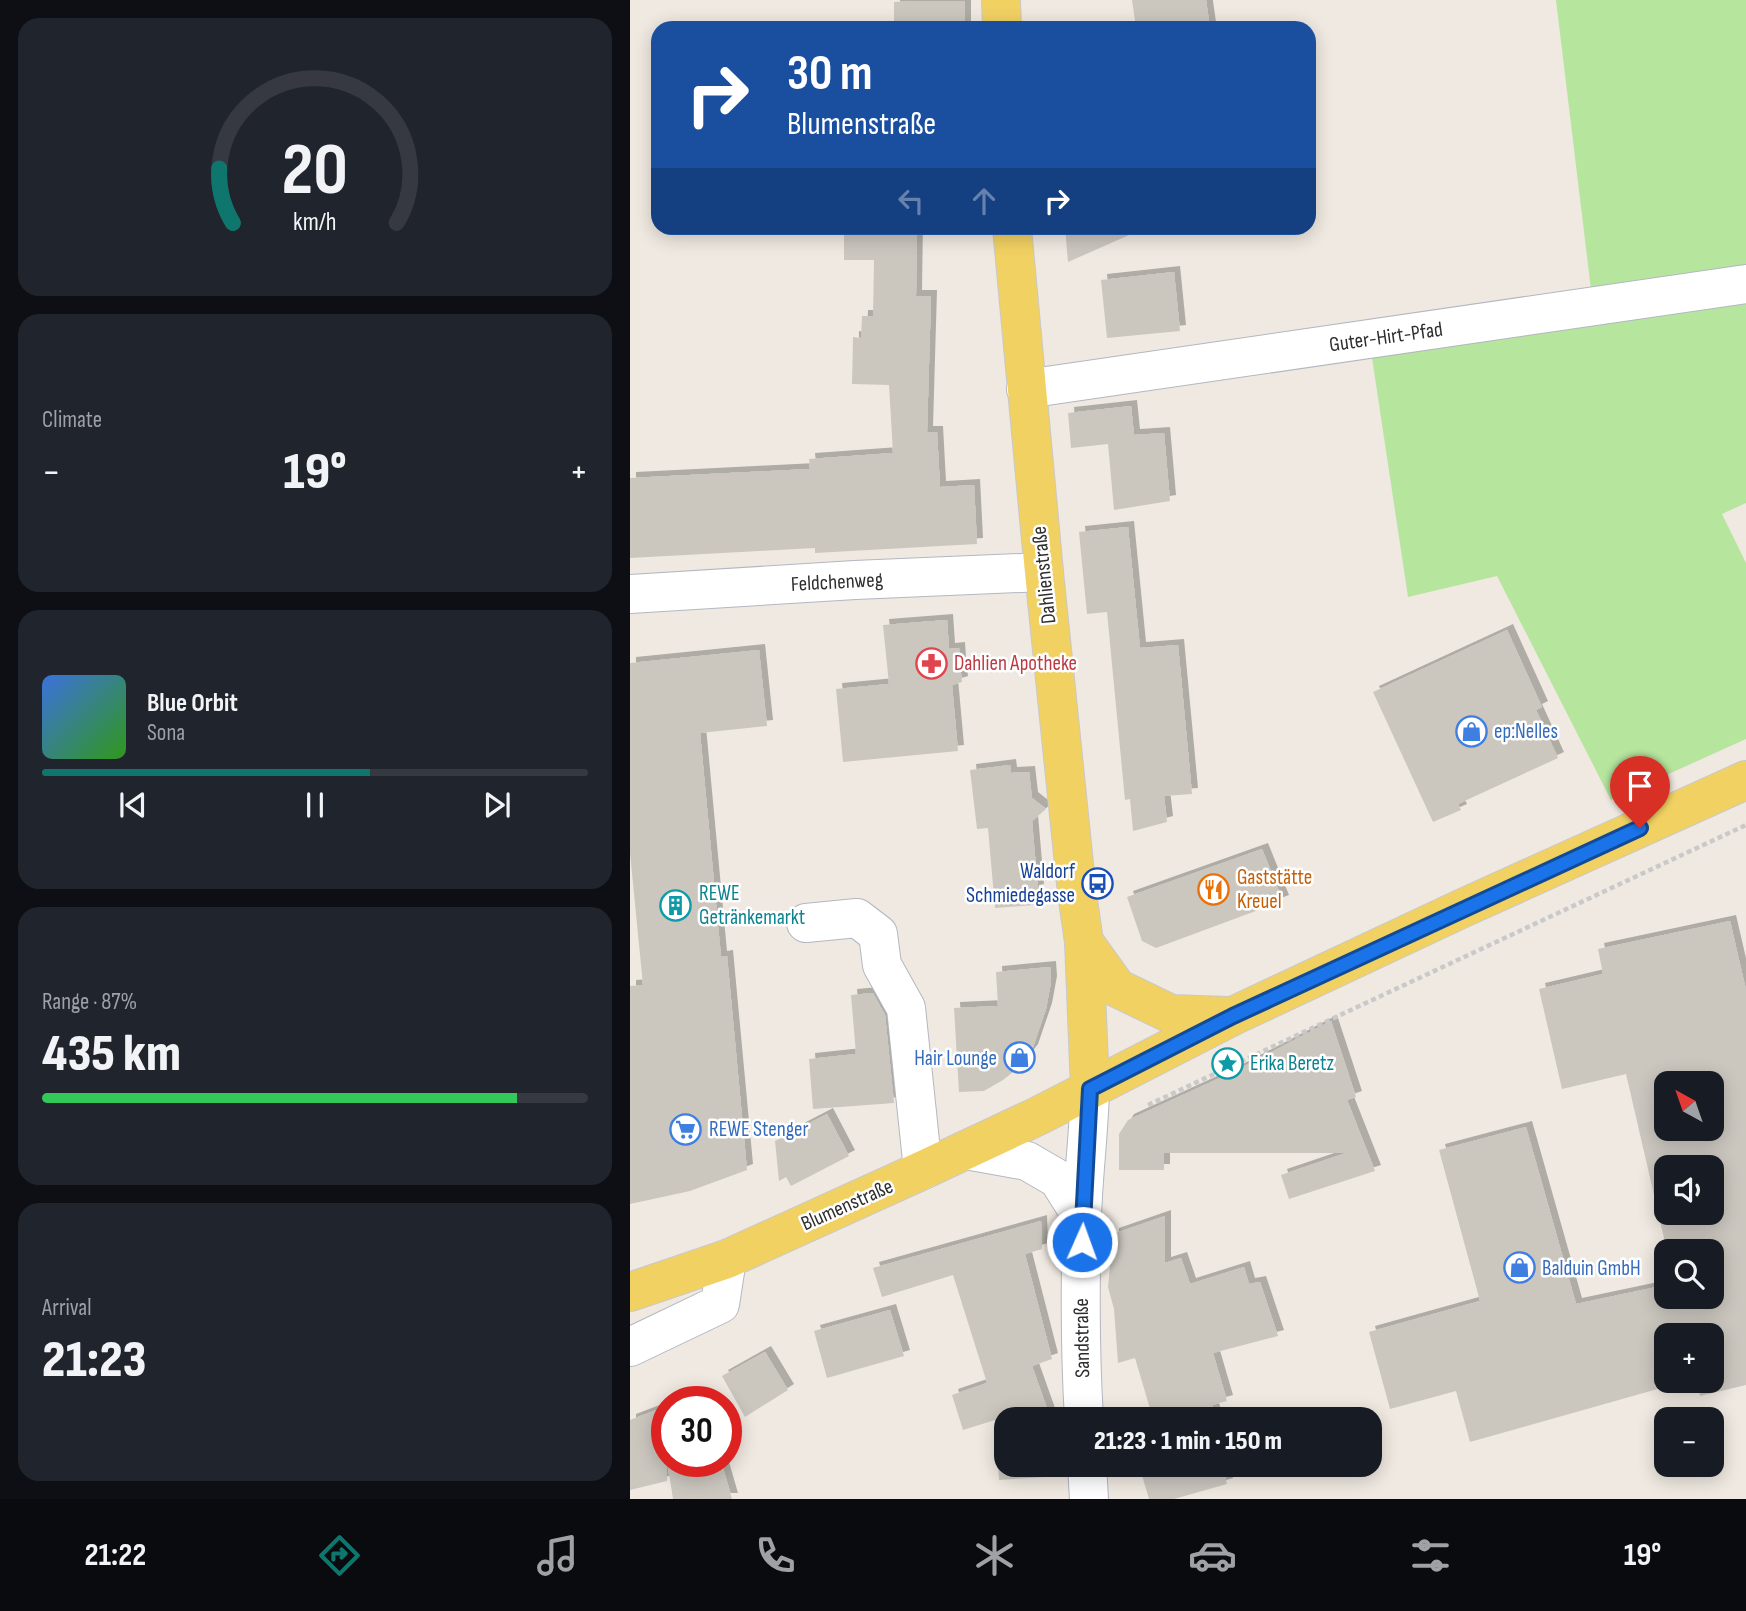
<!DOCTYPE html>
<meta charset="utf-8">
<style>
body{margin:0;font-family:"Sofia Sans Condensed",sans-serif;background:#20242c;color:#f1f3f6;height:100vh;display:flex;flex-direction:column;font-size:26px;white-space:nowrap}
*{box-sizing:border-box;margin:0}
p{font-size:23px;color:#9ea1a6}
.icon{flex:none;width:38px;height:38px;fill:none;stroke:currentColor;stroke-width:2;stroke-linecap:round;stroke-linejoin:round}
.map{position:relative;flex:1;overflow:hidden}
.sheet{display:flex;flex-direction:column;gap:18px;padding:18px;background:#0d0f14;width:630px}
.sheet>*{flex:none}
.hud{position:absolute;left:21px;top:21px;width:665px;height:214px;border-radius:21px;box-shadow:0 4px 18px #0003;background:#1a4fa0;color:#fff;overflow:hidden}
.needle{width:46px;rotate:320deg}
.buttons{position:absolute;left:1024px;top:1071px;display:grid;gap:14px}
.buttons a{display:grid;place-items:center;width:70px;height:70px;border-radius:14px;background:#171b24;box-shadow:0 4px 18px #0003;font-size:35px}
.speed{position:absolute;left:21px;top:1386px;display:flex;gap:14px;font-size:35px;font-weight:700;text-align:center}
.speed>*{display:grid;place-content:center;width:91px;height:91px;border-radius:50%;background:#171b24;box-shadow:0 4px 18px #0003;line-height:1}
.speed .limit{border:10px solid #d22;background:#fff;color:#111}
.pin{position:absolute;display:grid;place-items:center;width:60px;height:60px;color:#fff;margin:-72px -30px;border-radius:50% 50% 50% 0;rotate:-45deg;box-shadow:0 0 7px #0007}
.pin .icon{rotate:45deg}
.me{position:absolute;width:77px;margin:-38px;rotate:2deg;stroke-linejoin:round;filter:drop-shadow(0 0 5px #0008)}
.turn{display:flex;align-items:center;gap:24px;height:147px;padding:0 21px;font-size:32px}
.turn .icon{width:91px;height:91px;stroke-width:2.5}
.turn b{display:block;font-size:49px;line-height:60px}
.lanes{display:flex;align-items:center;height:66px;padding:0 21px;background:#0003;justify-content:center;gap:35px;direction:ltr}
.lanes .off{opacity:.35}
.big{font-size:52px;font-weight:800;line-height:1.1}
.sheet .card{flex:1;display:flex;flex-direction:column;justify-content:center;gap:10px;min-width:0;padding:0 24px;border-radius:21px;background:#20242c}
.sheet .dial{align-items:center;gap:0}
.dial svg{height:182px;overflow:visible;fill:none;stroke:#363941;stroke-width:7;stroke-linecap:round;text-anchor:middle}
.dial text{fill:#f1f3f6;stroke:none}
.song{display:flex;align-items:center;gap:21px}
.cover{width:84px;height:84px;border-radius:10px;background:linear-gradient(135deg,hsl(220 70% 55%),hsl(110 70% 35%))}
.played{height:7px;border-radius:4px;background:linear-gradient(90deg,#0f766e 60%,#363941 60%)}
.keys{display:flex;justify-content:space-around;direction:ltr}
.heat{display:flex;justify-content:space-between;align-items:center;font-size:38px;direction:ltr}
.charge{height:10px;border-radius:5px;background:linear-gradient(90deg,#34c759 87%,#363941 0)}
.trip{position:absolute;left:364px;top:1407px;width:388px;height:70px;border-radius:21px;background:#171b24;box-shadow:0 4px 18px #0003;font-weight:800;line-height:70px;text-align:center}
.tabs{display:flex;height:112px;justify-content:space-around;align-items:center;background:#090b0e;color:#9ea1a6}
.tabs .icon{width:49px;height:49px}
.tabs .current{color:#0f766e}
.tabs b{font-size:32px;color:#f1f3f6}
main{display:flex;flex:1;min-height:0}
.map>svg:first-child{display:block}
</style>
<main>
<section class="sheet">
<div class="card dial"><svg viewBox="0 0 100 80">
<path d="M14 69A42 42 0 1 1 86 69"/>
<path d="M14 69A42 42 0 0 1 8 45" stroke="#0f766e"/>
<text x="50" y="56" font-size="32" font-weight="700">20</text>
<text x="50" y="72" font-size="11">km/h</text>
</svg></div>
<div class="card"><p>Climate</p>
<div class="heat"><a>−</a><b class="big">19°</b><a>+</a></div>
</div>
<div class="card">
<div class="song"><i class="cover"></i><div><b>Blue Orbit</b><p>Sona</p></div></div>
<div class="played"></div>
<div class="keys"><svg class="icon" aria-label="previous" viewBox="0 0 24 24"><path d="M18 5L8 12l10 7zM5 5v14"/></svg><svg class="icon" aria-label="pause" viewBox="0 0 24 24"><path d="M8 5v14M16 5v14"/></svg><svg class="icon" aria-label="next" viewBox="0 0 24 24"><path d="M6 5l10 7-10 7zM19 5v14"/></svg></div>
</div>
<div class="card"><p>Range · 87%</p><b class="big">435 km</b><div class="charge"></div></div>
<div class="card"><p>Arrival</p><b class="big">21:23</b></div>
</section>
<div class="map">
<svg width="1116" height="1499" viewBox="0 0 1116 1499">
<defs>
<filter id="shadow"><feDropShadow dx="6" dy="-6" stdDeviation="0" flood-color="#0004"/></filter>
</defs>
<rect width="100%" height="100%" fill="#efe9e1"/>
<g fill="#b6e59e">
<polygon points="926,0 1116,0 1116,275 962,298"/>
<polygon points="1116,297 1116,503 1092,514 1116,563 1116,739 981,800 867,576 778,597 741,351"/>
</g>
<g fill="#cbc7bf" fill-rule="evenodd" filter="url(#shadow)">
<polygon points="502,0 576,0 580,28 506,28"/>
<polygon points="280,1 335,1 335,28 264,28 264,2"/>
<polygon points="214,228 287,228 286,296 301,296 297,432 307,432 310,487 344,485 347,544 185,553 185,548 0,558 0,478 180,469 179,459 263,453 259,385 222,384 223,337 231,338 232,316 243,316 244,260 214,260"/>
<polygon points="435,228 515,228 438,262"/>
<polygon points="544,272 550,331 477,338 471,280"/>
<polygon points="501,406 504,435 534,433 540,501 484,510 478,444 441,448 438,413"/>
<polygon points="498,527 510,648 548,645 562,794 534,796 537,822 503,831 500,799 495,800 477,612 457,614 449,532"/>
<polygon points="317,620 319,649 329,648 330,664 332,682 322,685 328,751 213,762 206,689 259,684 253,625"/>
<polygon points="877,630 912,707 906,710 928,758 828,804 831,810 803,822 743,692"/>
<polygon points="129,650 137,726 70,733 91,957 97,956 117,1170 60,1191 0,1204 0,986 13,985 0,853 0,663"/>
<polygon points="380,765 381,773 399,772 402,798 416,809 402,821 408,890 403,891 404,905 365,908 358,828 347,829 340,770"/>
<polygon points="632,849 653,901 526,948 512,941 497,897"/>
<path d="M1100,921L1116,990V1385L1070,1396L1067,1381H1082V1335H1036V1381H1056L840,1442L826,1391L760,1409L739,1332L850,1301L809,1150L896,1127L946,1304L1036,1285V1297H1082V1251H1037L996,1074L932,1089L909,989L973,974L968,949ZM1036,1083H1082V1129H1036ZM1036,1167H1082V1213H1036Z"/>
<polygon points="420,967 421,982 416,1009 402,1050 388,1068 373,1080 354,1091 329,1092 324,1008 368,1006 366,972"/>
<polygon points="243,993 255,1015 264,1103 183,1109 179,1059 226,1054 221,995"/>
<polygon points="701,1021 726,1097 717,1100 745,1171 659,1199 651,1175 716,1153 534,1153 534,1170 489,1170 489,1134 498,1120 603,1072"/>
<polygon points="197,1114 219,1156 161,1186 156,1177 149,1181 145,1141"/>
<polygon points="535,1216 535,1263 551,1258 560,1284 614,1267 619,1284 630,1282 648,1336 583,1353 597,1401 582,1405 586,1419 523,1419 505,1358 488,1363 484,1309 478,1287 483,1234"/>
<polygon points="411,1221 412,1249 395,1254 422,1359 402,1366 419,1414 427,1414 427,1419 376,1419 376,1465 430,1465 431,1476 369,1480 365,1420 333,1430 322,1395 357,1383 323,1275 252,1297 243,1268"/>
<polygon points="260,1310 274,1356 197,1378 184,1331"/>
<polygon points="135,1352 158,1390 115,1417 92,1376"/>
<polygon points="37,1406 37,1481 0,1490 0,1420"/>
<polygon points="37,1461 91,1461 102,1499 43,1499"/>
<polygon points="509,1465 592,1465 597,1484 544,1499 519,1499"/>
</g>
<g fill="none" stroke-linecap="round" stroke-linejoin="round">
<defs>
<g id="minor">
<polyline points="396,389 1116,284"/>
<polyline points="0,594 225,580 414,572"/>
<polyline points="176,923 227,918 248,934 252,965 276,1008 293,1170"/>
<polyline points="336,1150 397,1161 428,1179 452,1217"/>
<polyline points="0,1347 90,1304 97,1259"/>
<path d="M454,1419C450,1353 450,1286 452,1219C453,1176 459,1133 460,1089"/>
<polyline points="457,1465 459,1499"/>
</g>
<g id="major">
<polyline points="371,0 372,28"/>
<polyline points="382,228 414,572 447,893 454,942 460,1089"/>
<polyline points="454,942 487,988 541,1014 597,1016"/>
<polyline points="0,1292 97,1259 293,1170 408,1116 603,1016 833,908 1116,780"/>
</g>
</defs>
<use href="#minor" stroke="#b4b7c1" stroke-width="40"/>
<use href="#major" stroke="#c9c9c9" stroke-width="40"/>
<polyline stroke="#c9c9c9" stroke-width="4.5" stroke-dasharray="5 3.5" stroke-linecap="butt" points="518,1105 1116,825"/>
<use href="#minor" stroke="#fff" stroke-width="38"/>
<use href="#major" stroke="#f2d163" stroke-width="38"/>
</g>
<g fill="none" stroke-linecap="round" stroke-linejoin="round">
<defs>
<polyline id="route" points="452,1242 460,1089 603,1016 1010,828"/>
</defs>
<use href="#route" stroke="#114b97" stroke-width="18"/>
<use href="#route" stroke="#1a73e8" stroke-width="12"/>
</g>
<defs>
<symbol id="pharmacy-ring" viewBox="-11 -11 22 22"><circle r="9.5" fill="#fff" stroke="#e0444e" stroke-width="1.5"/><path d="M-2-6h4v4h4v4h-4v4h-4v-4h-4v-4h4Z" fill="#e0444e"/></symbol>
<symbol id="shop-ring" viewBox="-11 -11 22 22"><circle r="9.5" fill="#fff" stroke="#3f7fe0" stroke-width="1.5"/><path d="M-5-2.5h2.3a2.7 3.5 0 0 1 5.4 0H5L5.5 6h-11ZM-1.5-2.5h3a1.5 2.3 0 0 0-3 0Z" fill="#3f7fe0"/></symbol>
<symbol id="bus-ring" viewBox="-11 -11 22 22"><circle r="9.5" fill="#fff" stroke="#1a4fb4" stroke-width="1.5"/><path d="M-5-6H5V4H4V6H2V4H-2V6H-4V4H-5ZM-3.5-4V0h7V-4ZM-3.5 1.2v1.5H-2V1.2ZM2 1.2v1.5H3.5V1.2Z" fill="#1a4fb4"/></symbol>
<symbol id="restaurant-ring" viewBox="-11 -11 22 22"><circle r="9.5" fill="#fff" stroke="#e8710a" stroke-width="1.5"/><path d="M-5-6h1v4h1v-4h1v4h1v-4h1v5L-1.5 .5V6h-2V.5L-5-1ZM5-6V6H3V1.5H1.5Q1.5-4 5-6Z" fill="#e8710a"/></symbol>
<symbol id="building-ring" viewBox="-11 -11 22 22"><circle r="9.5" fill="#fff" stroke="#0f9aa8" stroke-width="1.5"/><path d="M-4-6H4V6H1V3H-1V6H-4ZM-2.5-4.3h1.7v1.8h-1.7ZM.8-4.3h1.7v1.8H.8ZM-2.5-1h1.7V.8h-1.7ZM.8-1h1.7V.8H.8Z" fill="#0f9aa8"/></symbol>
<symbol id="sight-ring" viewBox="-11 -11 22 22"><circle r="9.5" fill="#fff" stroke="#0f9aa8" stroke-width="1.5"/><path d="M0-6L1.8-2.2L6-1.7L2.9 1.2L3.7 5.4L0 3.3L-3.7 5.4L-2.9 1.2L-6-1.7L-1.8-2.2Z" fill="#0f9aa8"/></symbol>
<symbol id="supermarket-ring" viewBox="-11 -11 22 22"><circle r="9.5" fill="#fff" stroke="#3f7fe0" stroke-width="1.5"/><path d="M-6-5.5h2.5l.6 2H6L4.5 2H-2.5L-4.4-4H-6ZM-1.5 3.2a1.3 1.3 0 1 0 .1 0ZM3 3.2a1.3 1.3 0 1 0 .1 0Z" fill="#3f7fe0"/></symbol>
</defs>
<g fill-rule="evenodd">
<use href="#pharmacy-ring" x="284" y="646" width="35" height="35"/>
<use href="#shop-ring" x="824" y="714" width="35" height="35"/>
<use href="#bus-ring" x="450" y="866" width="35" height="35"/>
<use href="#restaurant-ring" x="566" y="872" width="35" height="35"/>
<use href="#building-ring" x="28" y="888" width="35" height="35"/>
<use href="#shop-ring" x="372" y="1040" width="35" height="35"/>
<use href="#sight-ring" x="580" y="1046" width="35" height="35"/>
<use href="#supermarket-ring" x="38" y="1112" width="35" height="35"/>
<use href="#shop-ring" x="872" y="1250" width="35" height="35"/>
</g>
<g text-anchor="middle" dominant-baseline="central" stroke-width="5" stroke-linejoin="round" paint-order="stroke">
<g font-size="21" fill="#2e2e2e" stroke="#fff">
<text transform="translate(756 337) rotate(-8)">Guter-Hirt-Pfad</text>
<text transform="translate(414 575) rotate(-96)">Dahlienstraße</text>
<text transform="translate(207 582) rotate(-3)">Feldchenweg</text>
<text transform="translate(217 1205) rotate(-24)">Blumenstraße</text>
<text transform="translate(452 1338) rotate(-91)">Sandstraße</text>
</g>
<g font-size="21" fill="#be3a42" stroke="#fff" text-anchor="start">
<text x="324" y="663">Dahlien Apotheke</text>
</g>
<g font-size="21" fill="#366cbe" stroke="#fff" text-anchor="start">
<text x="864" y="731">ep:Nelles</text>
<text x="367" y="1058" text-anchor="end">Hair Lounge</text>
<text x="79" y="1129">REWE Stenger</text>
<text x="912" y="1268">Balduin GmbH</text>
</g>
<g font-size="21" fill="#164399" stroke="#fff" text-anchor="end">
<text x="445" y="871">Waldorf<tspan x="445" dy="24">Schmiedegasse</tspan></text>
</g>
<g font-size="21" fill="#c56008" stroke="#fff" text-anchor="start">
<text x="607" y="877">Gaststätte<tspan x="607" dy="24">Kreuel</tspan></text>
</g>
<g font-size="21" fill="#0d838f" stroke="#fff" text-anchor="start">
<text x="69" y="893">REWE<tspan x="69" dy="24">Getränkemarkt</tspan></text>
<text x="620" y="1063">Erika Beretz</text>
</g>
</g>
</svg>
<div class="buttons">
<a><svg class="needle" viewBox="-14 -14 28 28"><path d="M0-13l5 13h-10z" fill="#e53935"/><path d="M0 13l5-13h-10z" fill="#9ea1a6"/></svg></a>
<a><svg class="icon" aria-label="sound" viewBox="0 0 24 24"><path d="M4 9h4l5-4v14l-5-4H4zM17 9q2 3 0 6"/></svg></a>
<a><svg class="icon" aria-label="search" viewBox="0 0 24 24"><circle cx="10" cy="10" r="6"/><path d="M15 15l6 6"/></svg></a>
<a>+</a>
<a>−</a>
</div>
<div class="speed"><div class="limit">30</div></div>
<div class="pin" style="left:1010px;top:828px;background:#d93025"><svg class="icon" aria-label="arrive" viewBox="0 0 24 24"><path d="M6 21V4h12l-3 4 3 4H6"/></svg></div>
<svg class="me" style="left:452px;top:1242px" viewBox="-20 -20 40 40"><circle r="17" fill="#1a73e8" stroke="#fff" stroke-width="3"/><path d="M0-11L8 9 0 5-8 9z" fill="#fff"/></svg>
<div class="trip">21:23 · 1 min · 150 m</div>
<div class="hud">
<div class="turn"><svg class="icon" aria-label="right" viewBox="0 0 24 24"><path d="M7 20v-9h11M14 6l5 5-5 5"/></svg><div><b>30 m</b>Blumenstraße</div></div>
<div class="lanes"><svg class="icon off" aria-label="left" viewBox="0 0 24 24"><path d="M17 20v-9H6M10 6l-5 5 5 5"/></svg><svg class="icon off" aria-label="ahead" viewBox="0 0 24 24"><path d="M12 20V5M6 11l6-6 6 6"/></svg><svg class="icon" aria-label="right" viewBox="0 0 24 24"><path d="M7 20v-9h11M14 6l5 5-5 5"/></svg></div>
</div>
</div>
</main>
<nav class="tabs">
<b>21:22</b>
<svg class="icon current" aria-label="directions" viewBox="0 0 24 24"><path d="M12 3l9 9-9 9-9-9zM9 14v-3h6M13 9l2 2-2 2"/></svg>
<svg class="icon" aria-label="music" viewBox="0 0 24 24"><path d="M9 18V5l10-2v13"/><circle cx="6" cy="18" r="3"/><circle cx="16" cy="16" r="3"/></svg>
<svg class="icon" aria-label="phone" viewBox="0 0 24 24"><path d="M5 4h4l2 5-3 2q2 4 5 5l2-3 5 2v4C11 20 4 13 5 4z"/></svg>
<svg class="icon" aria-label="climate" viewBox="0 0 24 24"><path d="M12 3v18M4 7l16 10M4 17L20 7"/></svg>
<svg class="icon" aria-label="car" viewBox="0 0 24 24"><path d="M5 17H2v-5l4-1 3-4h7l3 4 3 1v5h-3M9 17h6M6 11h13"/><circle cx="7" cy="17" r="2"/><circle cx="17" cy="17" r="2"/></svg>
<svg class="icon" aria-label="filters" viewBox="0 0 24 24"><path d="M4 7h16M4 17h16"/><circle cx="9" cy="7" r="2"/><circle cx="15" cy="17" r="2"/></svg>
<b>19°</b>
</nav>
